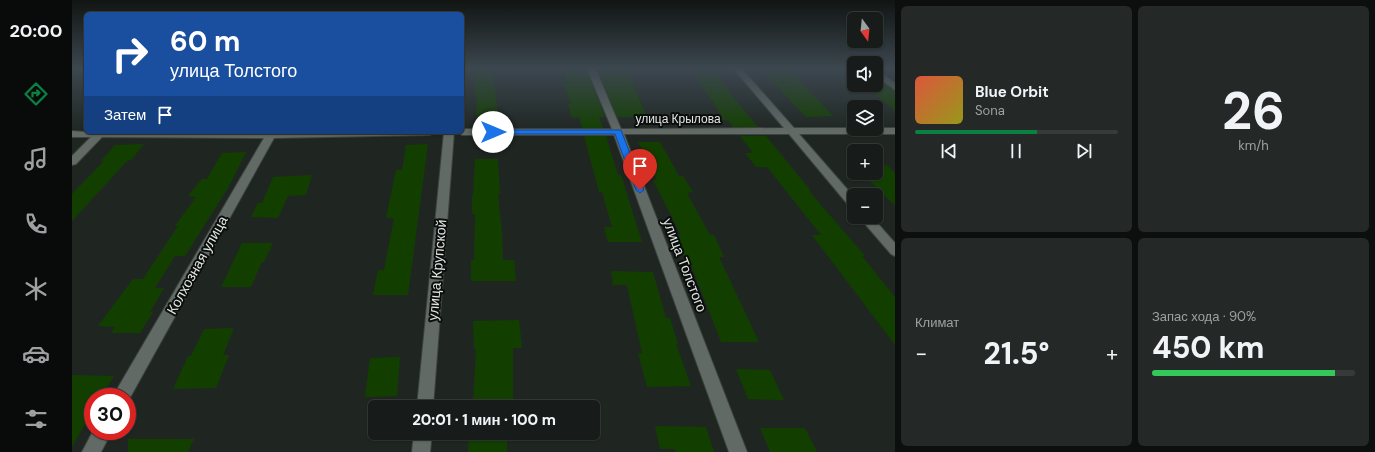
<!DOCTYPE html>
<html lang="ru">
<meta charset="utf-8">
<style>
body{margin:0;font-family:"DM Sans",sans-serif;background:#242927;color:#f1f3f6;height:100vh;display:flex;flex-direction:column;font-size:15px;white-space:nowrap}
*{box-sizing:border-box;margin:0}
p{font-size:13px;color:#9ea1a2}
.icon{flex:none;width:22px;height:22px;fill:none;stroke:currentColor;stroke-width:2;stroke-linecap:round;stroke-linejoin:round}
.map{position:relative;flex:1;overflow:hidden}
.side{display:flex;flex-direction:column;gap:6px;padding:6px;background:#0d0f0e;width:480px}
.side>*{flex:none}
.hud{position:absolute;left:12px;top:12px;width:380px;height:122px;border-radius:6px;box-shadow:0 1px 3px #0004,0 0 0 1px #363a39;background:#1a4fa0;color:#fff;overflow:hidden}
.needle{width:26px;rotate:165deg}
.tools{position:absolute;left:775px;top:12px;display:grid;gap:8px}
.tools a{display:grid;place-items:center;width:36px;height:36px;border-radius:6px;background:#171c1a;box-shadow:0 1px 3px #0004,0 0 0 1px #363a39;font-size:20px}
.speed{position:absolute;left:12px;top:388px;display:flex;gap:8px;font-size:20px;font-weight:700;text-align:center}
.speed>*{display:grid;place-content:center;width:52px;height:52px;border-radius:50%;background:#171c1a;box-shadow:0 1px 3px #0004,0 0 0 1px #363a39;line-height:1}
.speed .limit{border:6px solid #d22;background:#fff;color:#111}
.pin{position:absolute;display:grid;place-items:center;width:34px;height:34px;color:#fff;margin:-41px -17px;border-radius:50% 50% 50% 0;rotate:-45deg;box-shadow:0 0 4px #0007}
.pin .icon{rotate:45deg}
.me{position:absolute;width:44px;margin:-22px;rotate:90deg;stroke-linejoin:round;filter:drop-shadow(0 0 3px #0008)}
.turn{display:flex;align-items:center;gap:14px;height:84px;padding:0 20px;font-size:18px}
.turn .icon{width:52px;height:52px;stroke-width:2.5}
.turn b{display:block;font-size:28px;line-height:34px}
.then{display:flex;align-items:center;height:38px;padding:0 20px;background:#0003;gap:8px;font-size:15px}
.big{font-size:30px;font-weight:800;line-height:1.1}
.side .widget{flex:1;display:flex;flex-direction:column;justify-content:center;gap:6px;min-width:0;padding:0 14px;border-radius:6px;background:#242927}
.side .dial{align-items:center;gap:0}
.dial b{font-size:52px;line-height:1}
.song{display:flex;align-items:center;gap:12px}
.cover{width:48px;height:48px;border-radius:6px;background:linear-gradient(135deg,hsl(10 70% 55%),hsl(60 70% 35%))}
.played{height:4px;border-radius:2px;background:linear-gradient(90deg,#0b8043 60%,#363a39 60%)}
.keys{display:flex;justify-content:space-around;direction:ltr}
.heat{display:flex;justify-content:space-between;align-items:center;font-size:22px;direction:ltr}
.charge{height:6px;border-radius:3px;background:linear-gradient(90deg,#34c759 90%,#363a39 0)}
.side .tiles{flex:1;display:grid;gap:6px;grid-template-columns:repeat(2,1fr)}
.trip{position:absolute;left:296px;top:400px;width:232px;height:40px;border-radius:6px;background:#171c1a;box-shadow:0 1px 3px #0004,0 0 0 1px #363a39;font-weight:800;line-height:40px;text-align:center}
main{display:flex;flex:1;min-height:0}
.menu{display:flex;flex-direction:column;width:72px;justify-content:space-around;align-items:center;background:#090b0a;color:#9ea1a2}
.menu .icon{width:28px;height:28px}
.menu .selected{color:#0b8043}
.menu b{font-size:18px;color:#f1f3f6}
.map>svg:first-child{display:block}
</style>
<main>
<nav class="menu">
<b>20:00</b>
<svg class="icon selected" aria-label="directions" viewBox="0 0 24 24"><path d="M12 3l9 9-9 9-9-9zM9 14v-3h6M13 9l2 2-2 2"/></svg>
<svg class="icon" aria-label="music" viewBox="0 0 24 24"><path d="M9 18V5l10-2v13"/><circle cx="6" cy="18" r="3"/><circle cx="16" cy="16" r="3"/></svg>
<svg class="icon" aria-label="phone" viewBox="0 0 24 24"><path d="M5 4h4l2 5-3 2q2 4 5 5l2-3 5 2v4C11 20 4 13 5 4z"/></svg>
<svg class="icon" aria-label="climate" viewBox="0 0 24 24"><path d="M12 3v18M4 7l16 10M4 17L20 7"/></svg>
<svg class="icon" aria-label="car" viewBox="0 0 24 24"><path d="M5 17H2v-5l4-1 3-4h7l3 4 3 1v5h-3M9 17h6M6 11h13"/><circle cx="7" cy="17" r="2"/><circle cx="17" cy="17" r="2"/></svg>
<svg class="icon" aria-label="filters" viewBox="0 0 24 24"><path d="M4 7h16M4 17h16"/><circle cx="9" cy="7" r="2"/><circle cx="15" cy="17" r="2"/></svg>
</nav>
<div class="map">
<svg width="823" height="452" viewBox="0 0 823 452">
<rect width="100%" height="100%" fill="#1f2622"/>
<g fill="#123f00">
<polygon points="514,68 533,117 527,117 531,128 510,128 507,117 500,118 496,104 499,104 491,83 496,83 491,69"/>
<polygon points="525,68 554,68 575,117 545,117"/>
<polygon points="618,68 640,68 661,97 686,127 661,127 656,120 650,120 650,116"/>
<polygon points="690,68 716,68 761,116 734,117 711,93"/>
<polygon points="402,70 420,70 421,86 423,86 426,117 404,117 405,95 403,95"/>
<polygon points="804,82 810,82 823,91 823,111 792,85 804,85"/>
<polygon points="512,136 534,136 546,175 549,175 570,242 536,242 532,227 540,227 530,192 527,192"/>
<polygon points="668,136 694,136 739,191 737,191 793,256 790,256 823,297 823,345 740,235 749,235 695,167 684,167 673,153 681,153"/>
<polygon points="566,142 588,142 607,176 611,176 621,192 615,193 638,235 642,235 652,257 647,257 687,342 649,342 616,257 612,257 603,235 609,235 581,180 585,180"/>
<polygon points="72,144 59,160 56,160 0,221 0,194 32,161 29,161 43,145"/>
<polygon points="356,144 336,295 301,295 306,270 312,270 322,218 314,218 324,170 330,170 334,145"/>
<polygon points="174,152 156,188 113,256 103,256 83,288 92,288 78,312 81,312 68,333 39,333 43,327 26,326 61,279 71,279 106,226 103,226 124,197 116,196 130,179 135,179 150,153"/>
<polygon points="403,159 426,159 428,194 426,194 430,234 431,260 442,260 444,281 399,281 399,260 402,260 403,214 400,214 400,196 401,196"/>
<polygon points="804,162 808,162 811,166 815,165 823,173 823,206 790,173 804,173"/>
<polygon points="240,175 234,195 216,196 206,218 179,217 186,203 190,203 201,177"/>
<polygon points="170,243 201,243 192,262 190,262 179,287 149,287"/>
<polygon points="539,271 581,272 594,318 598,318 606,344 604,344 619,386 575,387 566,353 570,353 555,285 541,285"/>
<polygon points="447,320 450,348 441,348 441,406 401,405 404,349 402,349 401,321"/>
<polygon points="162,328 151,355 157,355 144,388 101,389 116,356 119,356 132,329"/>
<polygon points="328,357 325,396 293,397 298,358"/>
<polygon points="664,369 698,370 712,400 676,399"/>
<polygon points="0,375 42,376 29,397 21,397 21,410 0,447"/>
<polygon points="583,426 634,427 642,452 604,452 603,449 588,449"/>
<polygon points="688,428 733,428 745,452 698,452"/>
<polygon points="397,433 435,433 435,452 396,452"/>
<polygon points="56,439 122,439 116,452 56,452"/>
</g>
<g fill="none" stroke-linecap="round" stroke-linejoin="round">
<defs>
<g id="street">
<polygon points="515,68 523,68 549,129 712,128 661,68 669,68 722,128 823,128 823,134 727,134 782,197 782,208 778,207 717,134 552,134 675,452 657,452 542,135 390,135 385,132 390,132 390,129 540,129"/>
<polygon points="804,70 823,83 823,90 804,76"/>
<polygon points="0,131 14,132 363,132 358,135 202,138 55,403 55,397 42,397 44,391 192,138 30,137 4,164 0,165 0,156 19,137 0,137"/>
<polygon points="372,132 382,132 361,407 345,407"/>
<polygon points="787,217 800,217 823,243 823,256 819,254"/>
<polygon points="21,431 40,431 29,452 10,452"/>
<polygon points="342,433 360,433 358,452 340,452"/>
</g>
</defs>
<use href="#street" stroke="#3d4340" stroke-width="2"/>
<use href="#street" fill="#626a65" fill-rule="evenodd"/>
</g>
<linearGradient id="sky" x2="0" y2="1"><stop stop-color="#111513"/><stop offset="0.52" stop-color="#3c474f"/><stop offset="1" stop-color="#3c474f" stop-opacity="0"/></linearGradient>
<rect width="823" height="132" fill="url(#sky)"/>
<polygon fill="#1a73e8" stroke="#114b97" points="419,130 549,130 572,190 568,193 564,190 543,134 421,134 419,133"/>
<g text-anchor="middle" dominant-baseline="central" stroke-width="4" stroke-linejoin="round" paint-order="stroke">
<g font-size="12" fill="#e2e7e4" stroke="#0b0e0d">
<text x="606" y="119">улица Крылова</text>
</g>
<g font-size="14" fill="#e2e7e4" stroke="#0b0e0d">
<text transform="translate(125 265) rotate(-61)">Колхозная улица</text>
<text transform="translate(613 265) rotate(69)">улица Толстого</text>
<text transform="translate(365 270) rotate(-85)">улица Крупской</text>
</g>
</g>
</svg>
<div class="tools">
<a><svg class="needle" viewBox="-14 -14 28 28"><path d="M0-13l5 13h-10z" fill="#e53935"/><path d="M0 13l5-13h-10z" fill="#9ea1a2"/></svg></a>
<a><svg class="icon" aria-label="sound" viewBox="0 0 24 24"><path d="M4 9h4l5-4v14l-5-4H4zM17 9q2 3 0 6"/></svg></a>
<a><svg class="icon" aria-label="layers" viewBox="0 0 24 24"><path d="M12 4l9 5-9 5-9-5zM3 14l9 5 9-5"/></svg></a>
<a>+</a>
<a>−</a>
</div>
<div class="speed"><div class="limit">30</div></div>
<div class="pin" style="left:568px;top:190px;background:#d93025"><svg class="icon" aria-label="arrive" viewBox="0 0 24 24"><path d="M6 21V4h12l-3 4 3 4H6"/></svg></div>
<svg class="me" style="left:421px;top:132px" viewBox="-20 -20 40 40"><circle r="19" fill="#fff"/><path d="M0-13L10 11 0 6-10 11z" fill="#1a73e8"/></svg>
<div class="trip">20:01 · 1 мин · 100 m</div>
<div class="hud">
<div class="turn"><svg class="icon" aria-label="right" viewBox="0 0 24 24"><path d="M7 20v-9h11M14 6l5 5-5 5"/></svg><div><b>60 m</b>улица Толстого</div></div>
<div class="then">Затем<svg class="icon" aria-label="arrive" viewBox="0 0 24 24"><path d="M6 21V4h12l-3 4 3 4H6"/></svg></div>
</div>
</div>
<section class="side">
<div class="tiles">
<div class="widget">
<div class="song"><i class="cover"></i><div><b>Blue Orbit</b><p>Sona</p></div></div>
<div class="played"></div>
<div class="keys"><svg class="icon" aria-label="previous" viewBox="0 0 24 24"><path d="M18 5L8 12l10 7zM5 5v14"/></svg><svg class="icon" aria-label="pause" viewBox="0 0 24 24"><path d="M8 5v14M16 5v14"/></svg><svg class="icon" aria-label="next" viewBox="0 0 24 24"><path d="M6 5l10 7-10 7zM19 5v14"/></svg></div>
</div>
<div class="widget dial"><b>26</b><p>km/h</p></div>
<div class="widget"><p>Климат</p>
<div class="heat"><a>−</a><b class="big">21.5°</b><a>+</a></div>
</div>
<div class="widget"><p>Запас хода · 90%</p><b class="big">450 km</b><div class="charge"></div></div>
</div>
</section>
</main>
